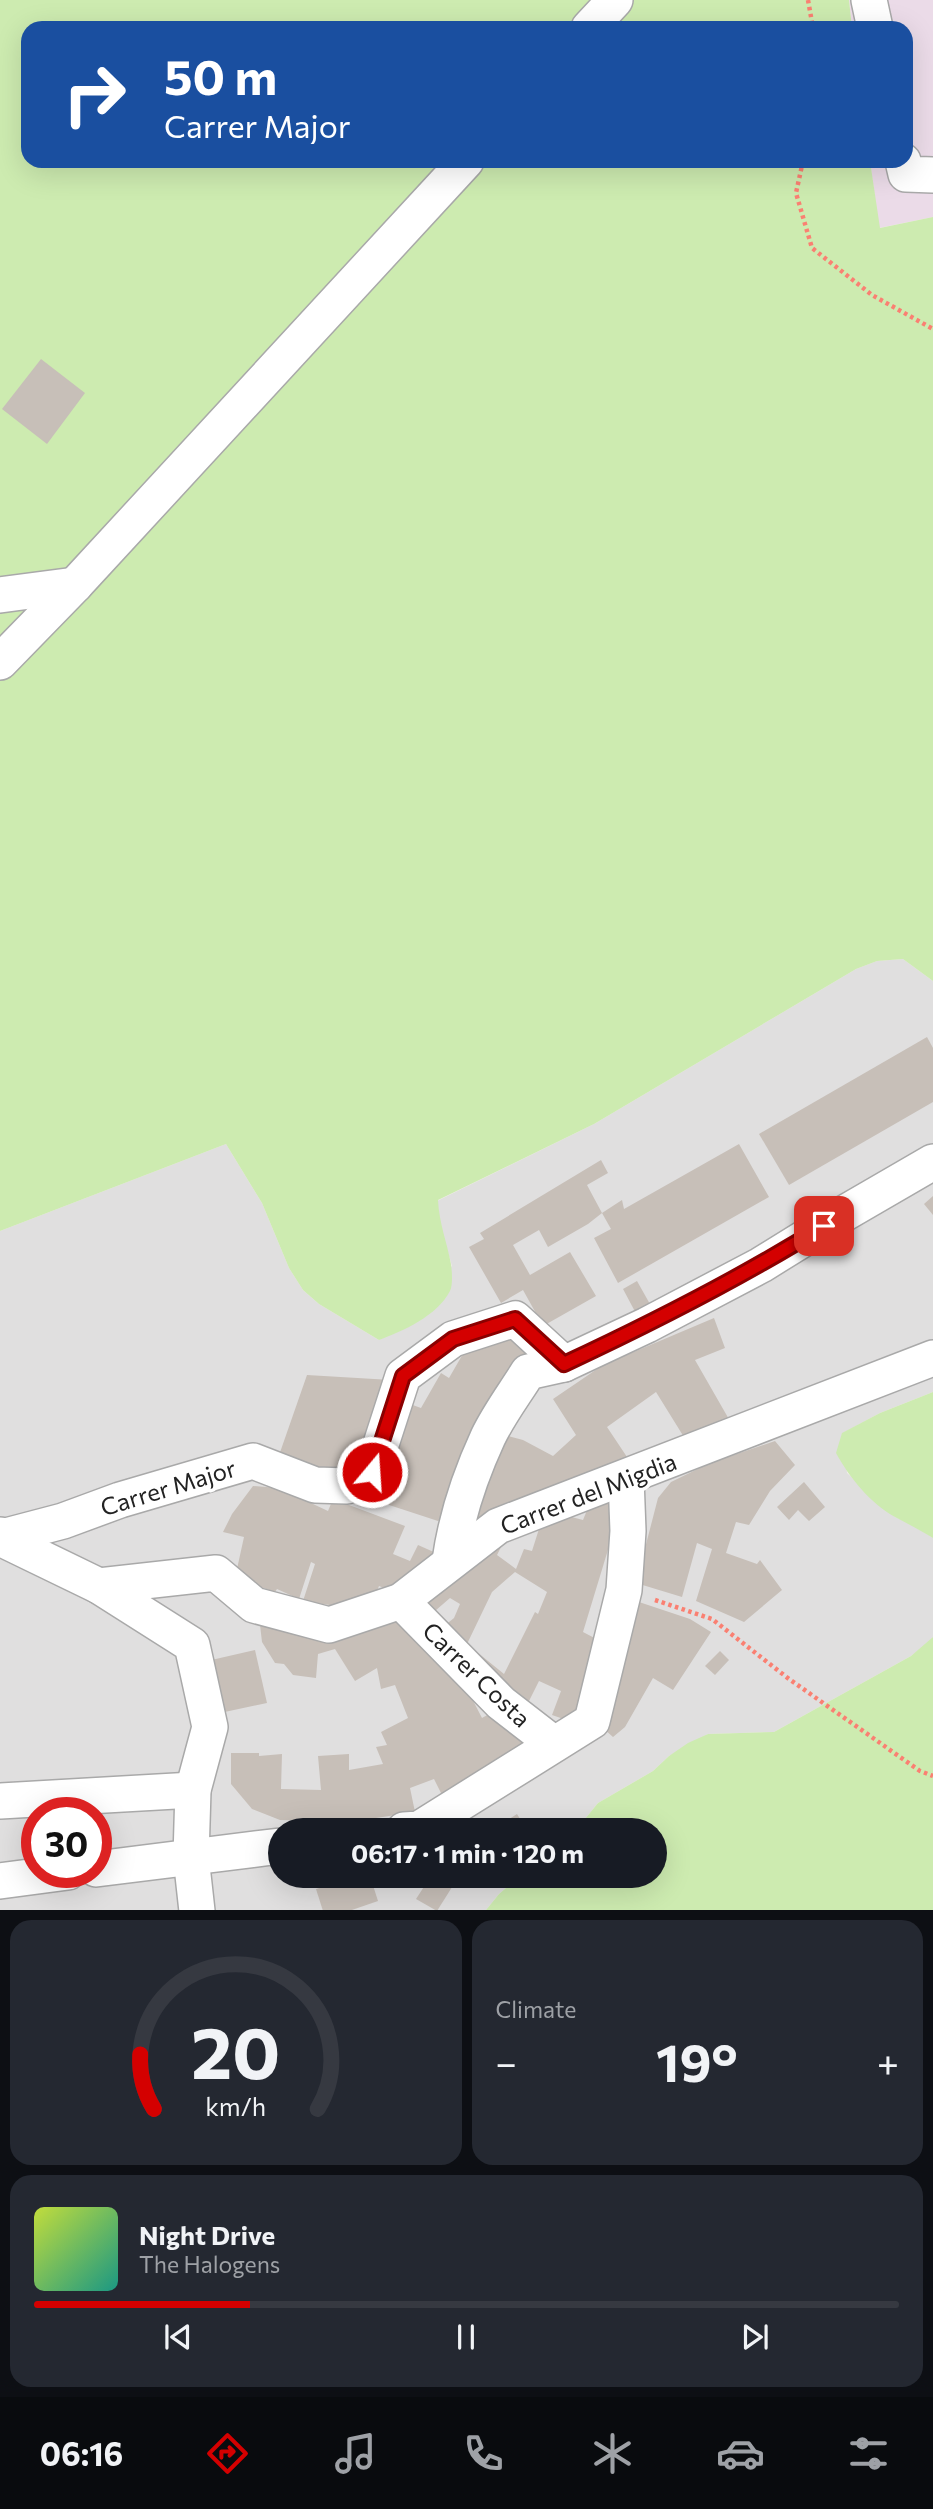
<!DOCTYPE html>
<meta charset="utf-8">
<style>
body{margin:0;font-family:Commissioner,sans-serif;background:#242831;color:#f1f3f6;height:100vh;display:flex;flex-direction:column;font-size:26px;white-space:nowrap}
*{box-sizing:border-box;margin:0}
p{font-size:23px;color:#9ea1a6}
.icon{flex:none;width:38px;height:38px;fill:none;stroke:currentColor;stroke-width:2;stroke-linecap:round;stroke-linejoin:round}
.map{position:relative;height:1910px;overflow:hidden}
.sheet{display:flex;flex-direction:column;gap:10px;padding:10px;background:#0d0f14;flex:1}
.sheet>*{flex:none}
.guide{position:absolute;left:21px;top:21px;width:892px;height:147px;border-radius:21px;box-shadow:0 7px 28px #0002;background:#1a4fa0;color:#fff;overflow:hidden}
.speed{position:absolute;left:21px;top:1797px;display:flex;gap:14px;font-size:35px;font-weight:700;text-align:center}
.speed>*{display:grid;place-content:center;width:91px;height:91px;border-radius:50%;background:#171b24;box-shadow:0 7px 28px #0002;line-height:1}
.speed .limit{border:10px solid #d22;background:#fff;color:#111}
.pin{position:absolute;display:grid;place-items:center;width:60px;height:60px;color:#fff;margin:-30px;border-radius:14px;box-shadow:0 4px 10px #0006}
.me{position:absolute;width:77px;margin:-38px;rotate:18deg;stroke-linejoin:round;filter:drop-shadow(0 0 5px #0008)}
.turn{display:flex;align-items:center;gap:24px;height:147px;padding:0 28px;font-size:32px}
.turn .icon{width:91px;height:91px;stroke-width:2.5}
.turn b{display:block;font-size:49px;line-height:60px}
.big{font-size:52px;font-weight:700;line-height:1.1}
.sheet .card{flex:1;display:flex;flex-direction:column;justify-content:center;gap:10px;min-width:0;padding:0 24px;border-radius:21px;background:#242831}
.sheet .dial{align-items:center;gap:0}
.dial svg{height:182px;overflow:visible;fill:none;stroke:#363941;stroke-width:7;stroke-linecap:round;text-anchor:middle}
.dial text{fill:#f1f3f6;stroke:none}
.song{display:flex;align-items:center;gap:21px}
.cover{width:84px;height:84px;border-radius:10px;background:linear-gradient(135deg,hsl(70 70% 55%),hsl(170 70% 35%))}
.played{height:7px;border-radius:4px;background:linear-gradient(90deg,#d40000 25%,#363941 25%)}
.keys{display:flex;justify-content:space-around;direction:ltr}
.heat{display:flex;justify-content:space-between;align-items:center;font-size:38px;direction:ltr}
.sheet .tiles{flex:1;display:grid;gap:10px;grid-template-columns:1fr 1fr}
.card:last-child{grid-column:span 2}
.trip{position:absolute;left:268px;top:1818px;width:399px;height:70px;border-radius:35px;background:#171b24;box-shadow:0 7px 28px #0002;font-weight:700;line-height:70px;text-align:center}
.menu{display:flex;height:112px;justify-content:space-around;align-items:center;background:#090b0e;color:#9ea1a6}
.menu .icon{width:49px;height:49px}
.menu .on{color:#d40000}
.menu b{font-size:32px;color:#f1f3f6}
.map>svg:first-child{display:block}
</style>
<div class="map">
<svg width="933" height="1911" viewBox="0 0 933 1911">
<rect width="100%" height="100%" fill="#f2efe9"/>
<path fill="#e0dfdf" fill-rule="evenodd" d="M903,959L933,981V1392L880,1413L843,1433L847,1473L895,1517L916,1526L933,1538V1637L927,1644L911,1656L774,1732L708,1734L669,1756L653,1771L598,1803L576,1830H280V1876H520L499,1894L486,1910L0,1911V1231L226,1144L262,1203L289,1268L303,1290L319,1304L379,1340L452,1266L439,1223L437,1201L594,1124L856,969L877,961ZM37,1813H96V1872H37Z"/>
<polygon fill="#ebdbe8" points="849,0 933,0 933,217 879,228 870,161 906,161 906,28 852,28"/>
<g fill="#cdebb0">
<path d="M0,0H849L852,28H28V161H870L880,228L933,217V981L903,959L877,961L856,969L594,1124L438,1200C439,1223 447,1242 451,1264C452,1271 453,1285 450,1291C437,1316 403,1331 379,1340L319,1304L303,1290L289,1268L262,1203L226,1144L0,1231Z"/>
<path d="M933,1392V1538C920,1530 908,1524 895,1517C870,1503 849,1477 836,1453L842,1433L880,1413Z"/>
<polygon points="933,1637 933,1910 486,1910 499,1894 520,1876 654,1876 654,1830 576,1830 598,1803 653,1771 669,1756 688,1743 708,1734 774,1732 911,1656"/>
</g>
<g fill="#c7bfb8" fill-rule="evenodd">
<polygon points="41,359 85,393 47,444 2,409"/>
<polygon points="927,1037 933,1048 933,1102 789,1185 759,1134"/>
<polygon points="739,1144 769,1197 618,1283 594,1238 611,1229 602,1213 622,1200 624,1209"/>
<polygon points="601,1160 608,1173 587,1185 602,1213 588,1224 548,1247 539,1230 513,1245 530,1275 570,1252 596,1296 543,1326 523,1290 501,1303 469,1247 484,1239 480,1233"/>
<polygon points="933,1196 933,1215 924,1204"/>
<polygon points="637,1281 655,1313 640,1321 623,1289"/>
<polygon points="714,1318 725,1348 695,1360 734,1428 687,1442 656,1392 607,1427 629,1460 516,1501 473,1533 461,1528 501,1434 523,1440 553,1456 576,1435 553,1399 603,1365"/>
<polygon points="490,1331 529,1348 483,1432 454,1513 438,1521 383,1503 396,1467 384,1463 407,1403 421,1408 441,1373 449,1378 471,1340"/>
<polygon points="307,1375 391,1380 353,1476 277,1461"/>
<polygon points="775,1441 795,1465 770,1491 749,1525 736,1522 726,1553 757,1564 760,1560 782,1590 744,1622 696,1601 712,1549 697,1543 682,1597 636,1583 658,1498 671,1482 710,1463"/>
<polygon points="804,1482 825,1507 809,1521 798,1510 789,1520 777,1507"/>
<polygon points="253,1486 279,1488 328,1511 333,1499 405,1526 393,1554 410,1561 418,1545 436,1553 397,1593 379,1586 373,1601 343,1607 303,1601 315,1564 311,1562 299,1599 277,1589 275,1592 235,1578 244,1537 223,1532 232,1514"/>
<path d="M592,1498L621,1507L583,1632L606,1644L578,1724L552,1715L561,1691L539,1681L527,1705L438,1631L454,1618L460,1604L450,1598L428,1617L414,1602L504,1541L497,1555L516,1569L524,1549L532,1551L545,1510L583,1520ZM515,1572L547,1592L538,1614L535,1612L504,1674L467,1644L492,1592Z"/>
<polygon points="636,1601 690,1619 711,1632 673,1690 653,1678 625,1727 613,1737 594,1720"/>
<polygon points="386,1609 464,1683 482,1718 498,1709 527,1749 445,1801 434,1779 410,1788 415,1812 337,1824 318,1821 280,1820 252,1809 231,1784 231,1753 259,1753 259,1756 282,1754 281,1789 321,1790 318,1756 349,1754 349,1770 383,1764 376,1747 387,1745 381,1732 408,1718 395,1685 381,1689 377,1668 355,1681 335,1649 318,1654 316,1678 293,1675 284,1664 275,1663 262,1642 259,1616"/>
<polygon points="255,1650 267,1703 220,1713 207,1661"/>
<polygon points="720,1651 729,1660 715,1675 705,1666"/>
<polygon points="517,1814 527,1830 492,1830"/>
<polygon points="359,1876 370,1876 378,1901 349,1911 323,1911 316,1889"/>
<polygon points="431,1876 459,1876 437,1911 416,1899"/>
</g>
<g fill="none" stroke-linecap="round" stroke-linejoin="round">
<defs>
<g id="minor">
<polyline points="869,0 875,28"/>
<polyline points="589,28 615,0"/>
<polyline points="903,161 906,174 933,175"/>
<polyline points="0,595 75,585"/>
<polyline points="0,662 75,585 466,161"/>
<polyline points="0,1535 6,1536 63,1521 120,1500 253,1461 315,1485 347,1486 372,1472 403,1376 453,1339 515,1319 564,1364"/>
<polyline points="0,1538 99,1586 192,1645 210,1727 193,1790 191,1857 197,1911"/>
<path d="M450,1561C456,1518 470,1476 488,1437C499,1414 515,1393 528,1372L564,1364L647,1325L761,1265L845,1213L933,1162"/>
<polyline points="99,1586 216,1573 254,1605 329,1625 401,1601 498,1526 933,1358"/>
<polyline points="401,1601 501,1703 554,1744"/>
<polyline points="0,1801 193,1790"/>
<polyline points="404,1830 419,1829 592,1721 624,1590 628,1531 626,1478"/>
<polyline points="96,1869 280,1846"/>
<polyline points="0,1881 68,1872"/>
</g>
</defs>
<use href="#minor" stroke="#a9a9a9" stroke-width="38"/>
<g stroke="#fa8072" stroke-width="4.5" stroke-dasharray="3.5 3.5" stroke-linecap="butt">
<polyline points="808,0 813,28"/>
<polyline points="803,161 796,193 812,248 872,295 933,329"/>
<polyline points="655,1600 712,1619 789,1679 920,1771 933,1776"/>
</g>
<use href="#minor" stroke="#fff" stroke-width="35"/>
</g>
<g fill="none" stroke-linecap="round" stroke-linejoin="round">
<defs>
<path id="route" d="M372,1472L403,1376L453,1339L515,1319L564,1364C654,1322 739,1279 824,1226"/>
</defs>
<use href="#route" stroke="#8a0000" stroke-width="18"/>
<use href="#route" stroke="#d40000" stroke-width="12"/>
</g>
<g text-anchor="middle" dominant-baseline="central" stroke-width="7" stroke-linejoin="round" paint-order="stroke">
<g font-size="24" fill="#222" stroke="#fff">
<text transform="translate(168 1487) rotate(-17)">Carrer Major</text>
<text transform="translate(588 1493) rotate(-21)">Carrer del Migdia</text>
<text transform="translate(477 1674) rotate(44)">Carrer Costa</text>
</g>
</g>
</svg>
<div class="speed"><div class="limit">30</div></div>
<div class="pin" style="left:824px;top:1226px;background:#d93025"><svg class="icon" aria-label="arrive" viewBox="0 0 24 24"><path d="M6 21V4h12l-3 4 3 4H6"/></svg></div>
<svg class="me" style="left:372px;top:1472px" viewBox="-20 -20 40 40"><circle r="17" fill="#d40000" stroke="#fff" stroke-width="3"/><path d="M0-11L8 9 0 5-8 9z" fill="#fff"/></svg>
<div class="trip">06:17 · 1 min · 120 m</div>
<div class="guide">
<div class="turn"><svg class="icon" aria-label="right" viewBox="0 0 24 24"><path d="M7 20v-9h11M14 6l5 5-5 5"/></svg><div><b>50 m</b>Carrer Major</div></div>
</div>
</div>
<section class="sheet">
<div class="tiles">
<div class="card dial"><svg viewBox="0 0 100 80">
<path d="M14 69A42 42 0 1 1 86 69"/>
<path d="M14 69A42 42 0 0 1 8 45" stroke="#d40000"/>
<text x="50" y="56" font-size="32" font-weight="700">20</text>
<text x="50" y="72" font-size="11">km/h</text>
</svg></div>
<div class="card"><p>Climate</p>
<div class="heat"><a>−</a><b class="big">19°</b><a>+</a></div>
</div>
<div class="card">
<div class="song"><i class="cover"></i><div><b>Night Drive</b><p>The Halogens</p></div></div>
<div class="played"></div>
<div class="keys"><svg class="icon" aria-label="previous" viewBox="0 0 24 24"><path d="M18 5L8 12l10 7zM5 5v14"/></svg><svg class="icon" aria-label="pause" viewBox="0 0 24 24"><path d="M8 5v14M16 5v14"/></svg><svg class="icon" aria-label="next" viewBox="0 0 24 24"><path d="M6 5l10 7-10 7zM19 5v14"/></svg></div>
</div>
</div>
</section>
<nav class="menu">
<b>06:16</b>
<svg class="icon on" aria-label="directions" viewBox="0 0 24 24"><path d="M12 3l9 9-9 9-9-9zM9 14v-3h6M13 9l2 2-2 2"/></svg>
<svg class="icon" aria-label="music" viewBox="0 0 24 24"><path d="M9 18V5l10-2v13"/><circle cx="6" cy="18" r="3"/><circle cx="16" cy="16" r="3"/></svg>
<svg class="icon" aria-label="phone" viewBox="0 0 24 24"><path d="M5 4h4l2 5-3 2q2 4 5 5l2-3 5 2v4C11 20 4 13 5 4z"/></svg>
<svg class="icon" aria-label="climate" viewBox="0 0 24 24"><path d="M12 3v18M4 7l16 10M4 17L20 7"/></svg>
<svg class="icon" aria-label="car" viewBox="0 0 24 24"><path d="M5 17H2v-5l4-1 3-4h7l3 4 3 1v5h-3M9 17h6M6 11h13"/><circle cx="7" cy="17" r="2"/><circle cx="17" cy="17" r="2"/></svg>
<svg class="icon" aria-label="filters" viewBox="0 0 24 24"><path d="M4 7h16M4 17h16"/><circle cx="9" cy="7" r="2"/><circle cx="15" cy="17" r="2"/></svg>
</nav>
